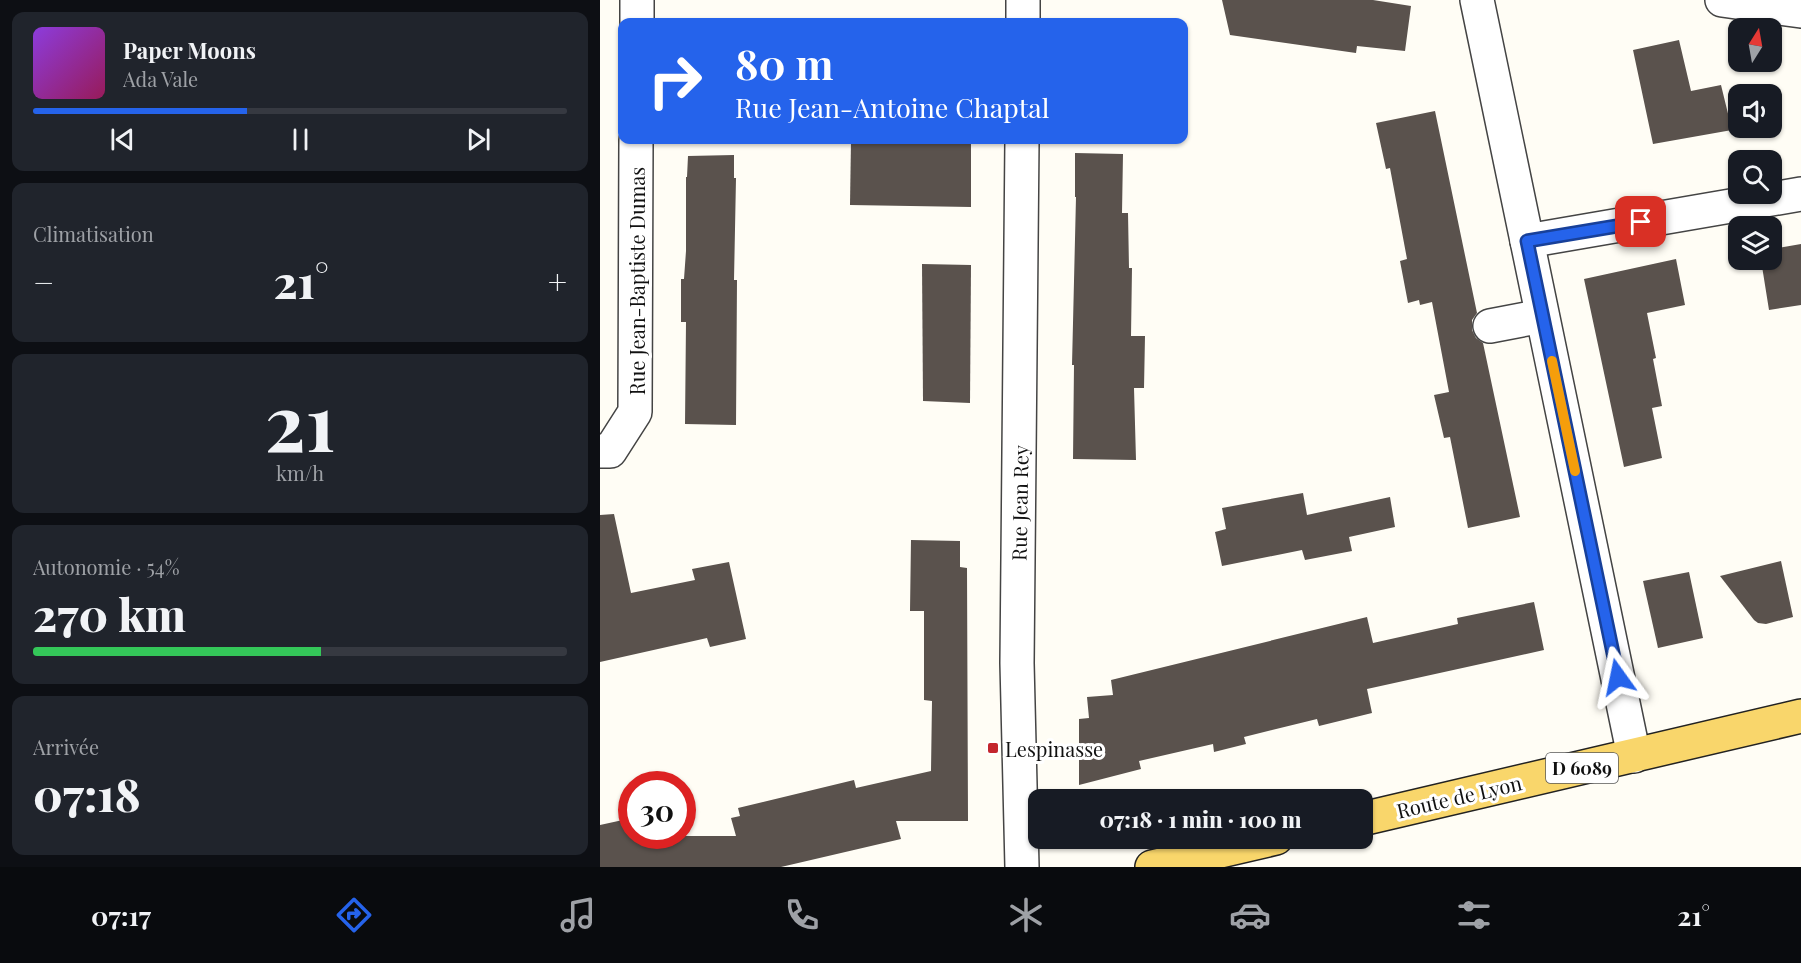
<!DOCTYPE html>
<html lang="fr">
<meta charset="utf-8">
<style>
body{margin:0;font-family:"Playfair Display",serif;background:#20242c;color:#f1f3f6;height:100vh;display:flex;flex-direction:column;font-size:22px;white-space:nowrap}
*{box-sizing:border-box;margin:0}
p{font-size:20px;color:#9ea1a6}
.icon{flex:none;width:33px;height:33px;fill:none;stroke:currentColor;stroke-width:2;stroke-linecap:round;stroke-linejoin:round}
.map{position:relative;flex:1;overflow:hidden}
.panel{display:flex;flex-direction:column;gap:12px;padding:12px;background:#0d0f14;width:600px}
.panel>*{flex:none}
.hud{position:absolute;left:18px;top:18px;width:570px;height:126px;border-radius:12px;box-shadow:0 2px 4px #0004;background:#2563eb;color:#fff;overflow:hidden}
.needle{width:39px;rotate:11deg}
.controls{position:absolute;left:1128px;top:18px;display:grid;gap:12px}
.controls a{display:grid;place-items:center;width:54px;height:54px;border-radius:12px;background:#171b24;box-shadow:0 2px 4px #0004;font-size:30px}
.speed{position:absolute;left:18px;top:771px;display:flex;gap:12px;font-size:30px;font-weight:700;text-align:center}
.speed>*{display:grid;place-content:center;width:78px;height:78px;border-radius:50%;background:#171b24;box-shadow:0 2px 4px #0004;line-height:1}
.speed .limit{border:9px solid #d22;background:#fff;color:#111}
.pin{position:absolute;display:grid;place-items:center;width:51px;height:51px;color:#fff;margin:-26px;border-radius:12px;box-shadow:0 3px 9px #0006}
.me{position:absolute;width:66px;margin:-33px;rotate:348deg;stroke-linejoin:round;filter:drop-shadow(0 0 4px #0008)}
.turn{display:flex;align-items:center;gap:21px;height:126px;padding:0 18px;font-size:27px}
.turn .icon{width:78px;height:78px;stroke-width:2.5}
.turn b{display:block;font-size:42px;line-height:51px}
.big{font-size:45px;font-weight:800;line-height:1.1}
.panel .card{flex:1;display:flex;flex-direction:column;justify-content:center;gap:9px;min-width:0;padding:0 21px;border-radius:12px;background:#20242c}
.panel .dial{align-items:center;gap:0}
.dial b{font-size:78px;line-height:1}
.song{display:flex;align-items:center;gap:18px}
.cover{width:72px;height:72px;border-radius:9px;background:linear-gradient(135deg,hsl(270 70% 55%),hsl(330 70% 35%))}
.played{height:6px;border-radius:3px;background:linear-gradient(90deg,#2563eb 40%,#363941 40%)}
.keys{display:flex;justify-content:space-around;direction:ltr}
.heat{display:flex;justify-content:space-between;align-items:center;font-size:33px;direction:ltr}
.charge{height:9px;border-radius:4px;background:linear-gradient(90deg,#34c759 54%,#363941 0)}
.trip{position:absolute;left:428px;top:789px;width:345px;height:60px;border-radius:12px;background:#171b24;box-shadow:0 2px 4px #0004;font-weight:800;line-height:60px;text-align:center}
.dock{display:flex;height:96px;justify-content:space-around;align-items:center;background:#090b0e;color:#9ea1a6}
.dock .icon{width:42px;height:42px}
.dock .current{color:#2563eb}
.dock b{font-size:27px;color:#f1f3f6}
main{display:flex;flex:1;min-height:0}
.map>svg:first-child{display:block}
</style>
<main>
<section class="panel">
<div class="card">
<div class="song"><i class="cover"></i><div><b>Paper Moons</b><p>Ada Vale</p></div></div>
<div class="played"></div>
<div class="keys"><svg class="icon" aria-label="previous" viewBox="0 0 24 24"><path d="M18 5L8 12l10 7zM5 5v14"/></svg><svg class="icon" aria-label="pause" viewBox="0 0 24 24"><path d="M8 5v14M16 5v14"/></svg><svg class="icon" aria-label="next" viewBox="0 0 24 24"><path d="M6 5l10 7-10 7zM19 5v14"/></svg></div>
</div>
<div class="card"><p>Climatisation</p>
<div class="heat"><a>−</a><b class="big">21°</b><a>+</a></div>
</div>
<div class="card dial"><b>21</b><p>km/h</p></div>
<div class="card"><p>Autonomie · 54%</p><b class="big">270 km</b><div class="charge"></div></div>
<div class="card"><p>Arrivée</p><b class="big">07:18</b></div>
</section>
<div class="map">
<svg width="1201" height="867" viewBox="0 0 1201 867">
<rect width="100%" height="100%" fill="#fffdf5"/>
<g fill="#5a524d">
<polygon points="622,0 773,0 811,6 805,51 757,46 756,53 630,35"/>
<polygon points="1079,40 1091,91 1121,85 1132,130 1053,144 1033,50"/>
<polygon points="835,111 877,313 872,320 872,330 876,338 883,343 920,517 868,528 850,437 844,438 834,395 849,392 832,302 820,305 819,300 808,303 800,261 807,259 790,168 786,169 776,123"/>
<polygon points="251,140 371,140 371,207 250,205"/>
<polygon points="475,153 523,154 522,213 528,213 529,268 532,268 531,336 545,336 544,388 534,388 536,460 473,459 474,365 472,365 476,197 475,197"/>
<polygon points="134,155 134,178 136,178 134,280 137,280 136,425 85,424 86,322 81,322 81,279 84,279 86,251 86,177 87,177 88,156"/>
<polygon points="1201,244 1201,305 1169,310 1161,260 1172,260 1172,249"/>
<polygon points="1076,259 1085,305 1047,313 1056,358 1053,359 1062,406 1052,408 1062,458 1024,467 984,279"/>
<polygon points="322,264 371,265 370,403 323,401"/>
<polygon points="703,493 707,515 790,497 795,527 749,537 752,551 705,560 702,550 622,566 615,532 626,529 622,508"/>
<polygon points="14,514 31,593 95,580 92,569 129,562 146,639 110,647 107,638 0,662 0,515"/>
<polygon points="311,540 360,541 360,567 367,568 368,821 296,821 301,839 181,867 0,867 0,825 32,818 32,836 136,836 131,818 140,816 138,808 254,780 256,788 331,771 332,701 324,700 324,611 310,611"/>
<polygon points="1181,561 1193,617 1166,624 1158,623 1154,620 1120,576"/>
<polygon points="1089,572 1103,638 1058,648 1043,581"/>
<polygon points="934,602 944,650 767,689 772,713 719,726 717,719 644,737 646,744 614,752 613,744 539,761 541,769 479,785 479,719 489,718 487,697 513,695 511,680 767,617 773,643 858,624 857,618"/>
</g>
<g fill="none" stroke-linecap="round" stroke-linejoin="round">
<defs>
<g id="minor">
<polyline points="877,0 1034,756"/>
<polyline points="1122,0 1201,11"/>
<polyline points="37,22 37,0"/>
<polyline points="423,22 423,0"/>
<polyline points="927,241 1201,194"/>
<polyline points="890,326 942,316"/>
<polyline points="0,451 10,451 35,412 36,140"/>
<polyline points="422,867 417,663 422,140"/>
</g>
<g id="primary">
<polyline points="762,819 1201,716"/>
<polyline points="552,867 676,838"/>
</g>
</defs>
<use href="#minor" stroke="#444" stroke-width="36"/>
<use href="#primary" stroke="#222" stroke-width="36"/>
<use href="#minor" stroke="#fff" stroke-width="33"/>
<use href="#primary" stroke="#f9d66b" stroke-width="33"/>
</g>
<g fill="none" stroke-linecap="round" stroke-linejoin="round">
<defs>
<polyline id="route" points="1018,677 927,241 1041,222"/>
</defs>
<use href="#route" stroke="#184099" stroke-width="15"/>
<use href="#route" stroke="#2563eb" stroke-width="10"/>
<polyline stroke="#f59e0b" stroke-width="10" points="952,361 975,471"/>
</g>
<rect fill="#c4262e" stroke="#fff" stroke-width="2" x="387" y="742" width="12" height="12" rx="3"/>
<g text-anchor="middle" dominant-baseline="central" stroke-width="6" stroke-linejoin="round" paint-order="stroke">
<rect fill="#fff" stroke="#585858" stroke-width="1.5" x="946" y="753" width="72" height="30" rx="4.5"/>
<g font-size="18" font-weight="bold" fill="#111">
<text x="982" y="768">D 6089</text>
</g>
<g font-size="20" fill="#111" stroke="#fff">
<text transform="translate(36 281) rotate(-90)">Rue Jean-Baptiste Dumas</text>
<text transform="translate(419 503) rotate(-89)">Rue Jean Rey</text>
<text transform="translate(859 796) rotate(-13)">Route de Lyon</text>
</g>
<g font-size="20" fill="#111" stroke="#fff" text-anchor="start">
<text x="405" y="748">Lespinasse</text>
</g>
</g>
</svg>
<div class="controls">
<a><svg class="needle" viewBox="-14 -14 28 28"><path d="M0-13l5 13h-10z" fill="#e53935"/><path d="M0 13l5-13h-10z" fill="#9ea1a6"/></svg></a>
<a><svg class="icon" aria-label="sound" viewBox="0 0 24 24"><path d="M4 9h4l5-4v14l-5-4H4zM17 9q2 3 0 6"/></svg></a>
<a><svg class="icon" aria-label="search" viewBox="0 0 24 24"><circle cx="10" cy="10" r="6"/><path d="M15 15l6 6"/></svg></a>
<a><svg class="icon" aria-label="layers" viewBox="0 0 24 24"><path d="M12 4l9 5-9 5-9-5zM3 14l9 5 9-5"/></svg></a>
</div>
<div class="speed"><div class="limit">30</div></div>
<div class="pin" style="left:1041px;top:222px;background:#d93025"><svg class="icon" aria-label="arrive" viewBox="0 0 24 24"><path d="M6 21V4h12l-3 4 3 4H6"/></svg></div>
<svg class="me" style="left:1018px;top:677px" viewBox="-20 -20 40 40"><path d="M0-17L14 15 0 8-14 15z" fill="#2563eb" stroke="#fff" stroke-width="4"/></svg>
<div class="trip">07:18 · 1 min · 100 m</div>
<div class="hud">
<div class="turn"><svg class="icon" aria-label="right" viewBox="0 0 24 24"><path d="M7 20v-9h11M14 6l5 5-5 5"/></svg><div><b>80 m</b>Rue Jean-Antoine Chaptal</div></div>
</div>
</div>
</main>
<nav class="dock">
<b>07:17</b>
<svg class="icon current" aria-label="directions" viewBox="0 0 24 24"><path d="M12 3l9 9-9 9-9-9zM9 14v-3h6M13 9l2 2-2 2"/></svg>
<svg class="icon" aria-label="music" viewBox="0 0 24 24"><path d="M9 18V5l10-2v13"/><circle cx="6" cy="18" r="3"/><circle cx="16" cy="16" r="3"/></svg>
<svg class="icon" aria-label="phone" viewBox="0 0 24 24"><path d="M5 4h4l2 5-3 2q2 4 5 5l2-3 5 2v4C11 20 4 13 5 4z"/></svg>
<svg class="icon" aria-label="climate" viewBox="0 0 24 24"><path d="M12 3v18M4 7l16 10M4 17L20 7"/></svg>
<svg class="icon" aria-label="car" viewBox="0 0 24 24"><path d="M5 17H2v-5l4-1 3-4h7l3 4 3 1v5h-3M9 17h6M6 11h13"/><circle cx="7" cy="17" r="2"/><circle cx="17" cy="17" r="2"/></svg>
<svg class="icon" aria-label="filters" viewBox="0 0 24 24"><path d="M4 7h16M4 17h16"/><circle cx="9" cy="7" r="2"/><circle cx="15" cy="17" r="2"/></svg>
<b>21°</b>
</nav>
